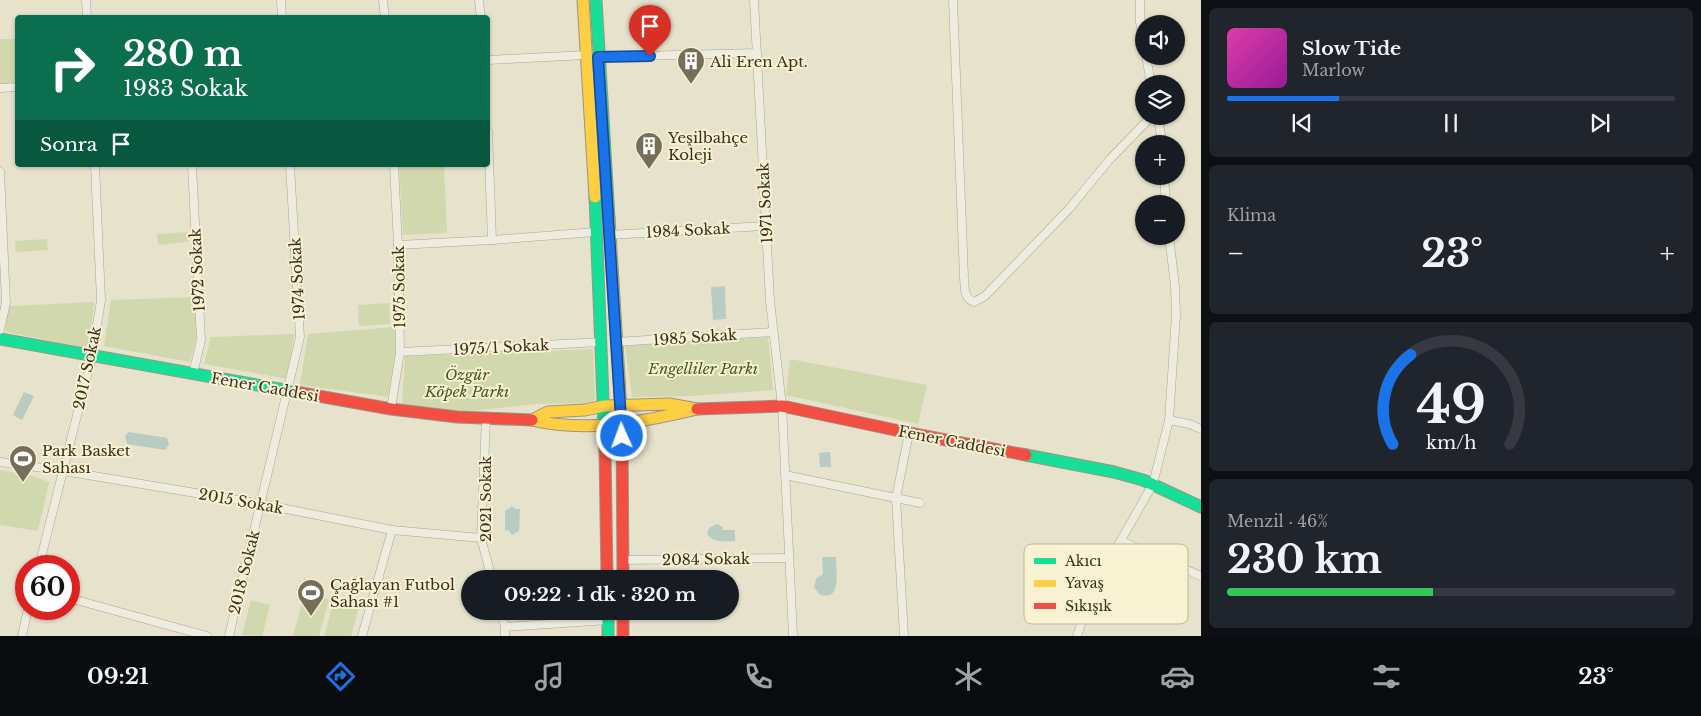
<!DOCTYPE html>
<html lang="tr">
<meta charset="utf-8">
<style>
body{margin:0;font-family:"Libre Baskerville",serif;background:#20242c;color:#f1f3f6;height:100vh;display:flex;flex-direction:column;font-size:19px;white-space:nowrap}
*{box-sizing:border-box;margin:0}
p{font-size:16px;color:#9ea1a6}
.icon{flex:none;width:28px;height:28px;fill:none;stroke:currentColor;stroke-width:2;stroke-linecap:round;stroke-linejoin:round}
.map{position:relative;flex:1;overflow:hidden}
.panel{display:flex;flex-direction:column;gap:8px;padding:8px;background:#0d0f14;width:500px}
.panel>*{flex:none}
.banner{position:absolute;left:15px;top:15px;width:475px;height:152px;border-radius:5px;box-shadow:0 1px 4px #0004;background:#0b6e4f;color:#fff;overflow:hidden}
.tools{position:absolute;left:1135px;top:15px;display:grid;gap:10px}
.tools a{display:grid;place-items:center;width:50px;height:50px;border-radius:50%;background:#171b24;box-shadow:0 1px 4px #0004;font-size:25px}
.speed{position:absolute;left:15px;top:555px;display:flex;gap:10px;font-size:25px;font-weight:700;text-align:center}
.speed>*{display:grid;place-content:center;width:65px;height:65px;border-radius:50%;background:#171b24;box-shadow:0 1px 4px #0004;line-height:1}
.speed .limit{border:8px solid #d22;background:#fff;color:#111}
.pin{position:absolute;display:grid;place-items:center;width:42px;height:42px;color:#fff;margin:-51px -21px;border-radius:50% 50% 50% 0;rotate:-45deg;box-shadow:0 0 5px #0007}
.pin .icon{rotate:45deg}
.me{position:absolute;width:55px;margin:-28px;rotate:358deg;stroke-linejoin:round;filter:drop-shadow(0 0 4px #0008)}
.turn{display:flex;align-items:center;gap:18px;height:105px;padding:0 25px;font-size:22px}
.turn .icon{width:65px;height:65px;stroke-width:2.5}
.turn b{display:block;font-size:35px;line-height:42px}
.then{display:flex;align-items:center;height:48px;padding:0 25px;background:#0003;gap:10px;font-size:19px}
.big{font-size:38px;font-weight:700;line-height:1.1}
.panel .card{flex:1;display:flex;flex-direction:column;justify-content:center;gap:8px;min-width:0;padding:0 18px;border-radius:8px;background:#20242c}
.panel .dial{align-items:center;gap:0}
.dial svg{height:130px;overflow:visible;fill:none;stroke:#363941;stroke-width:7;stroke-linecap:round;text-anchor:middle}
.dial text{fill:#f1f3f6;stroke:none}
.song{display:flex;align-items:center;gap:15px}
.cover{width:60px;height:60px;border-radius:8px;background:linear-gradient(135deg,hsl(320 70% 55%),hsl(300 70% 35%))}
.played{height:5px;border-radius:2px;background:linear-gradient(90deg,#1a73e8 25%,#363941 25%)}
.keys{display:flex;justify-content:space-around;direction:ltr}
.heat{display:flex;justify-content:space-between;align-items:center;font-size:28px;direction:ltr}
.charge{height:8px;border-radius:4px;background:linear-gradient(90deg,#34c759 46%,#363941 0)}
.trip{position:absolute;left:461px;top:570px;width:278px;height:50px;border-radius:25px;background:#171b24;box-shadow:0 1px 4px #0004;font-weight:700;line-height:50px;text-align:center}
.menu{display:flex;height:80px;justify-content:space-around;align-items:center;background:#090b0e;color:#9ea1a6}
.menu .icon{width:35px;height:35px}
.menu .current{color:#1a73e8}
.menu b{font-size:22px;color:#f1f3f6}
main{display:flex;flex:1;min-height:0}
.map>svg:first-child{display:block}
</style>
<main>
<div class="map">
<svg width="1201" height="636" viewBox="0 0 1201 636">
<rect width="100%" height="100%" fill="#e6e2cc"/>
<g fill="#d2d8ae">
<polygon points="0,39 17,39 17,84 0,85"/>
<polygon points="399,165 444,165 447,233 403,235"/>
<polygon points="188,232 188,242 158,245 157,234"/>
<polygon points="47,239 48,250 16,252 15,241"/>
<polygon points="195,297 196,340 190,362 104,346 111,300"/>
<polygon points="94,302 92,324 87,348 7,332 5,326 9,306"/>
<polygon points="389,303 390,324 359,326 358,305"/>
<polygon points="395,327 395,352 388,397 300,385 308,334"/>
<polygon points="294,334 288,379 204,364 211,337"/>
<polygon points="768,337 773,390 692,396 632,397 625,346"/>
<polygon points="593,349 595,399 592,403 535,404 464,412 402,404 405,356"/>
<polygon points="790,359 927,385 918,424 786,395"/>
<polygon points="0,470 30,475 49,482 38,531 0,525"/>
<polygon points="305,592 329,599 319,636 293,636"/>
<polygon points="251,600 270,605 262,636 242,635"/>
<polygon points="334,600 359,606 351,636 324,636"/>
</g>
<g fill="#b8ccc2">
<polygon points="725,286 726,319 713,320 711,287"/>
<polygon points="24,392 34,396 22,420 13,415"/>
<polygon points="129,432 167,438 169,444 165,450 127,444 125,436"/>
<polygon points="830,452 831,467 820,467 819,453"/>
<polygon points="512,506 516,509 520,509 519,531 512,535 508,530 505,531 505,511"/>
<path d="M717,524L723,527L722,530H735V541C725,541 712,544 707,533L709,528Z"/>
<path d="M822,557H836C836,570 842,604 819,594L814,587L816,579L823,574Z"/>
</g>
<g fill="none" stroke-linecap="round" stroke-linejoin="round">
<defs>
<g id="street">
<polyline points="86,0 87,18"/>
<polyline points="281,0 282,18"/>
<polyline points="383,0 385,18"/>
<polyline points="479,0 481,18"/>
<polyline points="754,0 770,301 782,406 793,636"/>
<path d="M953,0L964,277C965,287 963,298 974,302L985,296L1069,209L1110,159L1152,116"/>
<polyline points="1140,0 1140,22 1144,45"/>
<polyline points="1146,56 1151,84"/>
<polyline points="598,57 757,53"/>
<polyline points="488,60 586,55"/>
<polyline points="0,88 18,87"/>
<polyline points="1157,116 1163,144"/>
<polyline points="488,132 492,240 596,232"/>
<polyline points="192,165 201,340 193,374"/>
<polyline points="0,172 6,303 0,330"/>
<polyline points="1164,176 1166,204"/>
<polyline points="609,235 766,226"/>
<polyline points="398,245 492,240"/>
<polyline points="616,342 773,332"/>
<polyline points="400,352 602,342"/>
<polyline points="391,409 400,352 398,245 394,165"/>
<polyline points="486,419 481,538 492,579"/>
<polyline points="1169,420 1189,424 1201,429"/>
<polyline points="0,462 64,471 261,504 392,530 481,538"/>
<polyline points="785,475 920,503"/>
<polyline points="1121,541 1201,576"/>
<polyline points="623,560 789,558"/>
<polyline points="39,566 92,356 101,300 95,165"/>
<polyline points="69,598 207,636"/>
<polyline points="501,611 505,627 505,636"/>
<polyline points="505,627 608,620"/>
<polyline points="22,636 28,609"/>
<polyline points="229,636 300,337 290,165"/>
<polyline points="362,636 392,530"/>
<polyline points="904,636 896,498 909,433"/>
<polyline points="1077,636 1093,589 1153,484 1169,420 1176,315 1175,286 1169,236"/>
</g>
<g id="fast">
<polyline points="596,0 609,218"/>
<polyline points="595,197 605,450"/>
<polyline points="0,339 296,392"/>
<polyline points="1026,455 1114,472 1143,480 1201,507"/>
<polyline points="608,611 608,636"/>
</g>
<g id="slow">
<polyline points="583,0 595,197"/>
<polyline points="609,218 622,425"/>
<path d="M669,404L697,409C643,422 586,433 532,420L548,412L585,410L604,406Z"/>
</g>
<g id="jam">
<polyline points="296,392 391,409 457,417 532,420"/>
<polyline points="697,409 782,406 909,433 1026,455"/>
<polyline points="622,425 623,579"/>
<polyline points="605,450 607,579"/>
<polyline points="623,611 623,636"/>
</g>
</defs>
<use href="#street" stroke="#aba696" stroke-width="9"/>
<use href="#fast" stroke="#9b9586" stroke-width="13"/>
<use href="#slow" stroke="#9b9586" stroke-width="13"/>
<use href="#jam" stroke="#9b9586" stroke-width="13"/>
<use href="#street" stroke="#eeebdf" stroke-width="8"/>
<use href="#fast" stroke="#16e098" stroke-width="11"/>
<use href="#slow" stroke="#ffcf43" stroke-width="11"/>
<use href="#jam" stroke="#f24e42" stroke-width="11"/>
</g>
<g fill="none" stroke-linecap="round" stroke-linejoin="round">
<defs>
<polyline id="route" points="622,436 598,57 650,56"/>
</defs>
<use href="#route" stroke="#114b97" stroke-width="12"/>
<use href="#route" stroke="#1a73e8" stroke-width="9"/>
</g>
<defs>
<symbol id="building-pin" viewBox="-11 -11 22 30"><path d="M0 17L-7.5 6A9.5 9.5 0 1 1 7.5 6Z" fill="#776e5a" stroke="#f8f1d2"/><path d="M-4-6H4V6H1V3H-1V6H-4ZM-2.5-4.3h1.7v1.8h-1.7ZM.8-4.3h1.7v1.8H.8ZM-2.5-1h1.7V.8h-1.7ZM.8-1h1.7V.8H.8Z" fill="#fff"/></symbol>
<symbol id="stadium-pin" viewBox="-11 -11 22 30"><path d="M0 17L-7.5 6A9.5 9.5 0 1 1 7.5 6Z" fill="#776e5a" stroke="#f8f1d2"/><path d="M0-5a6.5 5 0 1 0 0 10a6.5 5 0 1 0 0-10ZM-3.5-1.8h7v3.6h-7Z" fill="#fff"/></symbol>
</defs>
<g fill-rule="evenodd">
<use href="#building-pin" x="675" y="45" width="32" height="43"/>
<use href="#building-pin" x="633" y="130" width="32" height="43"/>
<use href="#stadium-pin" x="7" y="443" width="32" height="43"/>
<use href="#stadium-pin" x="295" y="577" width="32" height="43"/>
</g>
<g text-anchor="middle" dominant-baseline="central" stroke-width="4" stroke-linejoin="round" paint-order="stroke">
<g font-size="15" fill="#3b2f1d" stroke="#f8f1d2" text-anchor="start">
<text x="710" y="61">Ali Eren Apt.</text>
<text x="668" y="137">Yeşilbahçe<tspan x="668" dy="17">Koleji</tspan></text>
<text x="42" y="450">Park Basket<tspan x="42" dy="17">Sahası</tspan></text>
<text x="330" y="584">Çağlayan Futbol<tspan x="330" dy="17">Sahası #1</tspan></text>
</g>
<g font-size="15" fill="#3b2f1d" stroke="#f8f1d2">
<text transform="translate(765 203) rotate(-93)">1971 Sokak</text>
<text transform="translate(688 230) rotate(-3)">1984 Sokak</text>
<text transform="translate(197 270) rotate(-93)">1972 Sokak</text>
<text transform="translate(297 279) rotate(-93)">1974 Sokak</text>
<text transform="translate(399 287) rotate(-91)">1975 Sokak</text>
<text transform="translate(695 337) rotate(-4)">1985 Sokak</text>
<text transform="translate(501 347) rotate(-3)">1975/1 Sokak</text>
<text transform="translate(87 368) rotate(-78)">2017 Sokak</text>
<text transform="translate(265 387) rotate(10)">Fener Caddesi</text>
<text transform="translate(952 441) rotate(11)">Fener Caddesi</text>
<text transform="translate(485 499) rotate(-90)">2021 Sokak</text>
<text transform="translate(241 501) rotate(10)">2015 Sokak</text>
<text transform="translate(706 559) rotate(-1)">2084 Sokak</text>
<text transform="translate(244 572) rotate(-76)">2018 Sokak</text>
</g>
<g font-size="15" font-style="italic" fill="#455822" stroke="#f8f1d2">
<text x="703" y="368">Engelliler Parkı</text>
<text x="467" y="374">Özgür<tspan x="467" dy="17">Köpek Parkı</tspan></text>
</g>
</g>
<rect x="1024" y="544" width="164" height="80" rx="8" fill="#f8f1d2" stroke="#bfb79c" stroke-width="1"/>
<rect x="1034" y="558" width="22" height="6" fill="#16e098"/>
<rect x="1034" y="580" width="22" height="7" fill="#ffcf43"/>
<rect x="1034" y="603" width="22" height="6" fill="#f24e42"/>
<g font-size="14" fill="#3b2f1d">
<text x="1065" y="566">Akıcı</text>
<text x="1065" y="588">Yavaş</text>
<text x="1065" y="611">Sıkışık</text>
</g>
</svg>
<div class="tools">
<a><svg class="icon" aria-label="sound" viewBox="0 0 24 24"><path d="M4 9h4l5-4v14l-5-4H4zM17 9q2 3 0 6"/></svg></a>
<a><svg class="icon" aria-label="layers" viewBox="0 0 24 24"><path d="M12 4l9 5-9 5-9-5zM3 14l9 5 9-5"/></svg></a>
<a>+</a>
<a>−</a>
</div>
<div class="speed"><div class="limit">60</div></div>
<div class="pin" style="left:650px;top:56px;background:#d93025"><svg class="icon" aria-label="arrive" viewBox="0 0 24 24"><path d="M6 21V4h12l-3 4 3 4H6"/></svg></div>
<svg class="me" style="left:622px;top:436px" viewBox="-20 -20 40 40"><circle r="17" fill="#1a73e8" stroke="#fff" stroke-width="3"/><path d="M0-11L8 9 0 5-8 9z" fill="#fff"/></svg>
<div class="trip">09:22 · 1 dk · 320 m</div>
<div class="banner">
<div class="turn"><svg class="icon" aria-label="right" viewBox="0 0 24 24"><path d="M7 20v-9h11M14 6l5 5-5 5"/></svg><div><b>280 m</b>1983 Sokak</div></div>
<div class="then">Sonra<svg class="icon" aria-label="arrive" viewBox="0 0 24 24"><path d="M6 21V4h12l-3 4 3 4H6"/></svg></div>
</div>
</div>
<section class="panel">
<div class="card">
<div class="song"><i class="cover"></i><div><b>Slow Tide</b><p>Marlow</p></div></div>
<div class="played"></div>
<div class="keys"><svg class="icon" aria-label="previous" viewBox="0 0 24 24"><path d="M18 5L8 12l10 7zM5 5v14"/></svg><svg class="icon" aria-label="pause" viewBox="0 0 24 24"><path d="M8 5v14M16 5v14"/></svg><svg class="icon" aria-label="next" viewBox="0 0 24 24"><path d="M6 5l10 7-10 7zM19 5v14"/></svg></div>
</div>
<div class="card"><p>Klima</p>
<div class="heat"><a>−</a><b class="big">23°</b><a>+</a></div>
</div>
<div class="card dial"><svg viewBox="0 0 100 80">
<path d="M14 69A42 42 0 1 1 86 69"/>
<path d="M14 69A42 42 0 0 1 25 14" stroke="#1a73e8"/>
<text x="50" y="56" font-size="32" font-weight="700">49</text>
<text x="50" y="72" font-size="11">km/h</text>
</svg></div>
<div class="card"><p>Menzil · 46%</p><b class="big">230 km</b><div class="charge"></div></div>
</section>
</main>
<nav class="menu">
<b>09:21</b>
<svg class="icon current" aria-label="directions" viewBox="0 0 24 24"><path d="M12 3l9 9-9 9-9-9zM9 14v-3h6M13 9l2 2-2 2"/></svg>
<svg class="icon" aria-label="music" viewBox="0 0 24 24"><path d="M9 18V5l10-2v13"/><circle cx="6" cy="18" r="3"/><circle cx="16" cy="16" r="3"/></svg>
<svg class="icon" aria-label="phone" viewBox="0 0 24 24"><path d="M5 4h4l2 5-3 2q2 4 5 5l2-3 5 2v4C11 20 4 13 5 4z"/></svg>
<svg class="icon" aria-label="climate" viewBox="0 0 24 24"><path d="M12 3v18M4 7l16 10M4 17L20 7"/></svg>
<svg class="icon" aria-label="car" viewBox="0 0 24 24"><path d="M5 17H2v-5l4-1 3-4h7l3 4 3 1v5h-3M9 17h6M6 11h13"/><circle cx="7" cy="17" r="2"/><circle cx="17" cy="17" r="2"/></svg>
<svg class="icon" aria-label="filters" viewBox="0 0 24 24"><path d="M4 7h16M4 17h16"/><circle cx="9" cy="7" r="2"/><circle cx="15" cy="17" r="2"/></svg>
<b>23°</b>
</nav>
